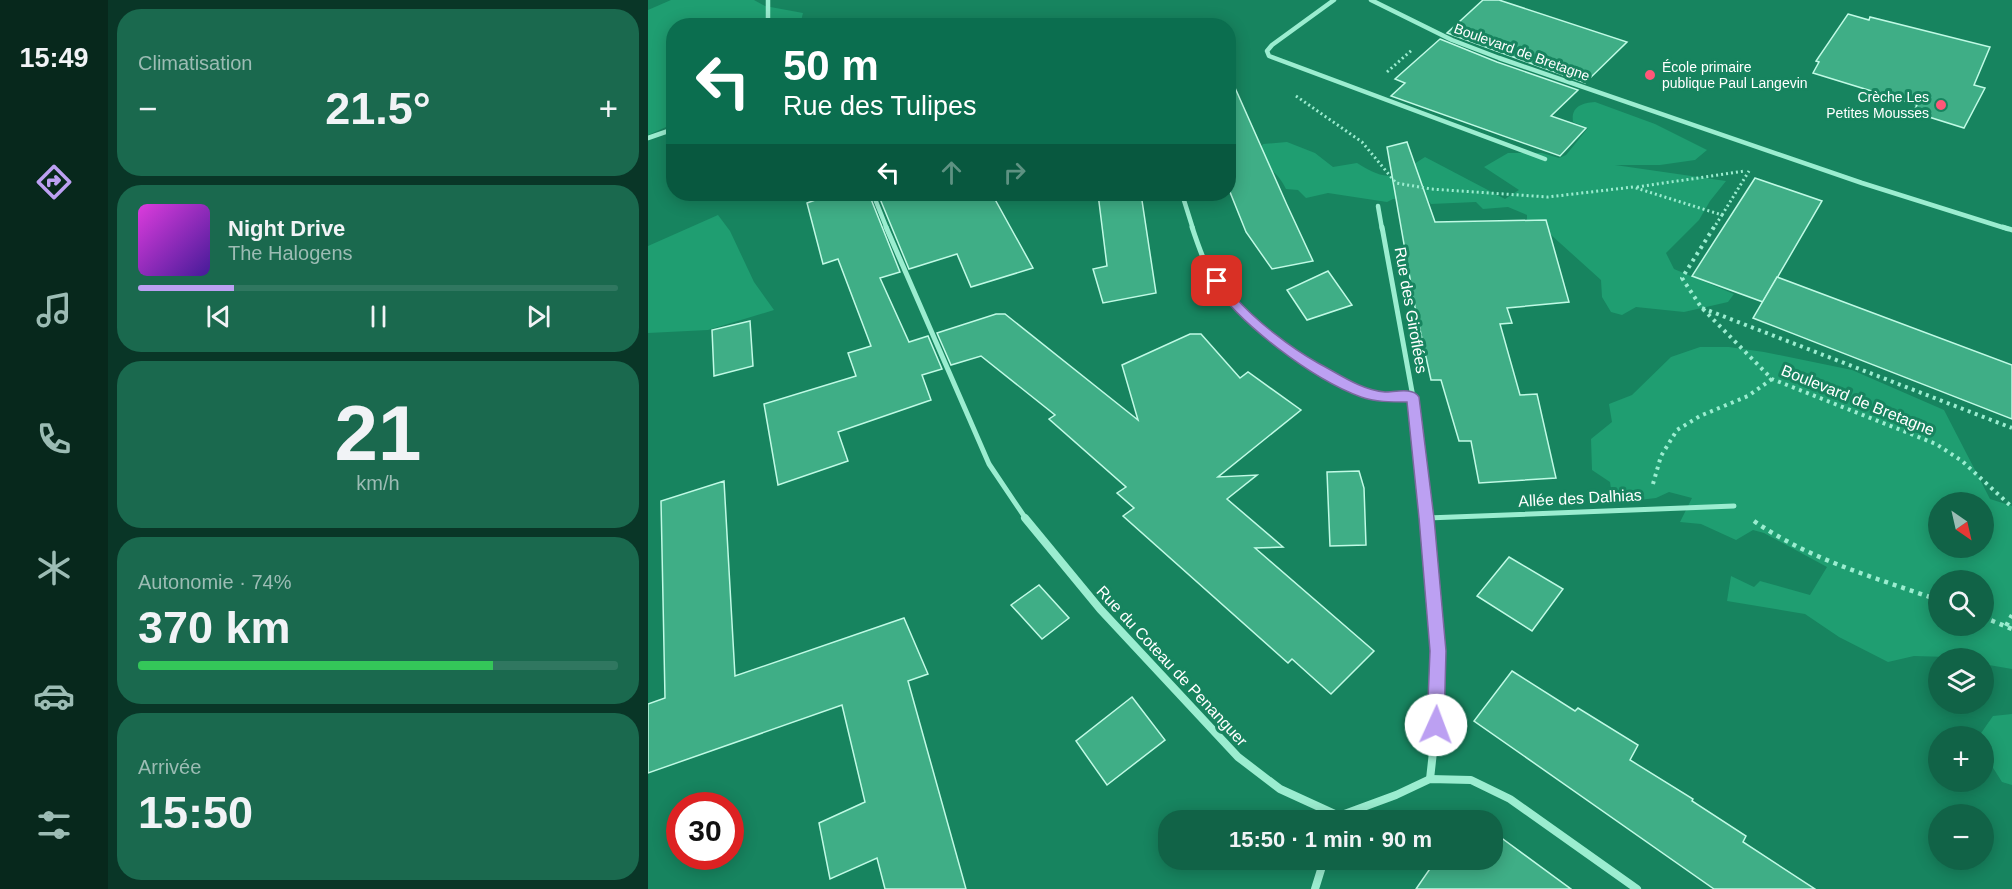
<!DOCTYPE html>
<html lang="fr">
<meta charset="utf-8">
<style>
body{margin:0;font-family:Helvetica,sans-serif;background:#1a694e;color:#f1f3f6;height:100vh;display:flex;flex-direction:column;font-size:22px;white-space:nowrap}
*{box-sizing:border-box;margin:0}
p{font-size:20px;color:#9cbcb4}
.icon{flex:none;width:33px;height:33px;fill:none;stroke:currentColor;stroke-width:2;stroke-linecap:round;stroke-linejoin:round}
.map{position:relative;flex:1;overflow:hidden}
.sheet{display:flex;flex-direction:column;gap:9px;padding:9px;background:#093627;width:540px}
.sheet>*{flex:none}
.top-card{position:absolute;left:18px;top:18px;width:570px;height:183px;border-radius:24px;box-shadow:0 3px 15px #0003;background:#0b6e4f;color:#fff;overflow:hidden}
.needle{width:39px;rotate:146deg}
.controls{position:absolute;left:1280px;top:492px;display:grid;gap:12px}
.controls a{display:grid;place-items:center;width:66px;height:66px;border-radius:50%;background:#116347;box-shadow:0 3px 15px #0003;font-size:30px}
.speed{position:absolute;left:18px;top:792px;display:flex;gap:12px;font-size:30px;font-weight:700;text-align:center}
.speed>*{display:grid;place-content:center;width:78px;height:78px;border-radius:50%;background:#116347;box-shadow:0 3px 15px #0003;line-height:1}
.speed .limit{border:9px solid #d22;background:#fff;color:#111}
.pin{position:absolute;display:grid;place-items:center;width:51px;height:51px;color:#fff;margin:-26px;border-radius:12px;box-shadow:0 3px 9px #0006}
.me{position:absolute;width:66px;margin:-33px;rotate:2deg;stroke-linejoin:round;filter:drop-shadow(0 0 4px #0008)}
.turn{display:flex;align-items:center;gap:21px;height:126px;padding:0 18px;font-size:27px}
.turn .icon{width:78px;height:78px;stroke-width:2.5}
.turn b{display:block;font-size:42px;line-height:51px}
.lanes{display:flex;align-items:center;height:57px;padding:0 18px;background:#0003;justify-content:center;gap:30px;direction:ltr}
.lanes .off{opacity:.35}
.big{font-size:45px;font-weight:700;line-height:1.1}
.sheet .tile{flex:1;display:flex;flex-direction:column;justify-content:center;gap:9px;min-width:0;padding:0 21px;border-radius:24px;background:#1a694e}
.sheet .dial{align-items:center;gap:0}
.dial b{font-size:78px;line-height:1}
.song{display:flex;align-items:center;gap:18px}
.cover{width:72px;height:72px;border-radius:9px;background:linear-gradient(135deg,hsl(300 70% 55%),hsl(260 70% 35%))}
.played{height:6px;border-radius:3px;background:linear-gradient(90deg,#bca0f2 20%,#307760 20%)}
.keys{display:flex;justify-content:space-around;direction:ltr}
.heat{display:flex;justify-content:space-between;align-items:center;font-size:33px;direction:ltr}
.charge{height:9px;border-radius:4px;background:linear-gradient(90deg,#34c759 74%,#307760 0)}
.trip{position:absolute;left:510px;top:810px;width:345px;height:60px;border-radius:24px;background:#116347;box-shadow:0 3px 15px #0003;font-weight:700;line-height:60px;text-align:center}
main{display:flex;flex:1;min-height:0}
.tab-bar{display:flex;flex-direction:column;width:108px;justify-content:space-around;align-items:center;background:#07281c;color:#9cbcb4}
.tab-bar .icon{width:42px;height:42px}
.tab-bar .current{color:#bca0f2}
.tab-bar b{font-size:27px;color:#f1f3f6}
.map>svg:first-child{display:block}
</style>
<main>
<nav class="tab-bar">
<b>15:49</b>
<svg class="icon current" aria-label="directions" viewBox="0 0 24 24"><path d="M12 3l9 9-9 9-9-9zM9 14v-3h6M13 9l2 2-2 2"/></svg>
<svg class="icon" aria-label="music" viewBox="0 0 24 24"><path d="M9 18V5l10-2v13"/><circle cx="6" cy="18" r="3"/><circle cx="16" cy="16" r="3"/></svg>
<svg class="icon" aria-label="phone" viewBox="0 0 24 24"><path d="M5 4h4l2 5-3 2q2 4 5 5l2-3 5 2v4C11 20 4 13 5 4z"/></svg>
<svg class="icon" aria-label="climate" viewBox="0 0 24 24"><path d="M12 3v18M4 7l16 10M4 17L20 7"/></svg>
<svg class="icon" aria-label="car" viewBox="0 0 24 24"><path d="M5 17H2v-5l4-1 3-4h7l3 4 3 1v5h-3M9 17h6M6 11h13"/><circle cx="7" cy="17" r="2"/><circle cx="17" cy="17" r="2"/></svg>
<svg class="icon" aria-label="filters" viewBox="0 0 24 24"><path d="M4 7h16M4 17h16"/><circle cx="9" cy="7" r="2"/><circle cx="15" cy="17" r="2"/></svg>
</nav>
<section class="sheet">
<div class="tile"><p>Climatisation</p>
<div class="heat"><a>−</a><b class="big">21.5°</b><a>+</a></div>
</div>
<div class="tile">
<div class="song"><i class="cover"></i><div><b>Night Drive</b><p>The Halogens</p></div></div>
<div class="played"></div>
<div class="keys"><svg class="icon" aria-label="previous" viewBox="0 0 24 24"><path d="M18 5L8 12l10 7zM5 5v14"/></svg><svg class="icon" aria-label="pause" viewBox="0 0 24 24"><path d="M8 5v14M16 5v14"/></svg><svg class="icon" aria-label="next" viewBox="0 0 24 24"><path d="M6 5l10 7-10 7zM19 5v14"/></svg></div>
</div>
<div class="tile dial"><b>21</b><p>km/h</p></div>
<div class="tile"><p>Autonomie · 74%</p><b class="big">370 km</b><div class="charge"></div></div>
<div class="tile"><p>Arrivée</p><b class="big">15:50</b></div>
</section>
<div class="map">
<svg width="1364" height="889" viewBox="0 0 1364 889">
<rect width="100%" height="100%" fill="#17845f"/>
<g fill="#1f9e71" fill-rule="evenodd">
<polygon points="23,0 106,0 117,6 155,13 152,25 26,26 25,124 0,135 0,10"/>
<path d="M947,102L1007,124L1059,150L1047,160L1012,165H967L1078,181L1062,201L1051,220L1018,253L1026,269L1086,294L1080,302L1036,312L988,307L974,315L963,312L954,297L953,280L902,234L879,227V215L860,207L835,209L828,202L783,204L778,197L745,199L739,202L680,193L658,198L650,190L638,189C629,171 621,170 608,156L615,144L639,142L667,153L685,167L709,163C731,177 739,178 764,174L766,164L777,157L857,199L871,190L836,167L860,153H894L911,158L918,155L940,128L925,122C923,107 933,103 947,102Z"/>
<polygon points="70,215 82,231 106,282 126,310 60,330 0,333 0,246"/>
<path d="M1052,347H1081L1116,352L1204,370L1296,410L1342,499L1364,506V669L1335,664V658L1266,656L1240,662L1191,637L1157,614L1079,601L1083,576L1106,587L1112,581L1162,595L1179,567L1116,533L1105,530L1088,540L1053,524L1032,522L1044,498L1021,492L1008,498L965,503L962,482L944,470L943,439L964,422L961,404L984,395L1023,357ZM1290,502H1335V548H1290ZM1290,580H1335V626H1290Z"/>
<polygon points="1364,714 1364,785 1354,782 1335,752 1335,736 1331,736 1345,716"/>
</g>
<g fill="#3fae86" stroke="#c0fae5" stroke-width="1.5">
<polygon points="835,0 851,0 979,42 937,83 799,33"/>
<polygon points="1200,14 1221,20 1222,17 1342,47 1326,85 1337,88 1316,128 1265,112 1269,105 1165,73 1171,62 1168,61"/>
<polygon points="792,39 849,62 930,90 903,116 938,128 912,156 743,96 757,83 747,79"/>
<polygon points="580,72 639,205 665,261 624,269 598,232 580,187"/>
<polygon points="759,142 787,222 898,220 921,302 859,308 864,323 852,324 872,395 889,394 908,478 831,483 823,441 811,441 793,380 783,380 767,307 739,147"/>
<polygon points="1107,178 1174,201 1115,302 1044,276"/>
<polygon points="168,194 221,194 252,272 232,278 261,342 280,336 294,369 274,375 283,400 190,432 200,461 130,485 116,404 208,376 200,353 223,346 190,259 175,264 159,203 170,199"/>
<polygon points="230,194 344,194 385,268 323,287 309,254 261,269"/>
<polygon points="450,194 493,194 508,293 455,303 445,269 459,266"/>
<polygon points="680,271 704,305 659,320 639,290"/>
<polygon points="1129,277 1364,365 1364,419 1105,318"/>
<polygon points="348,314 357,314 490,420 474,365 542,334 553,334 592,378 600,372 653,410 570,477 609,475 579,499 635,547 607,548 726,651 683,694 644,659 640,663 475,516 486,508 469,493 478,487 401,419 407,415 333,356 303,365 289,333"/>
<polygon points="102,321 105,366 66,376 64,330"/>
<polygon points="711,471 716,488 718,545 682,546 679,472"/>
<polygon points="76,481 87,676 256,618 280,674 260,681 318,889 237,889 229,858 182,879 171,823 217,802 194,705 0,773 0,704 17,698 13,501"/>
<polygon points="861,557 915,589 884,631 829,596"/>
<polygon points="391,585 421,618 394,639 363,605"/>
<polygon points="864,671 927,711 930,708 990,745 982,760 1045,799 1044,801 1098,836 1095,842 1167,889 1066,889 826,721"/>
<polygon points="484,697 517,740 459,785 428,741"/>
<polygon points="844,831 923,889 768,889 788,860 844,860"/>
</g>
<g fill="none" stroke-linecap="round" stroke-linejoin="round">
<g stroke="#9bedd0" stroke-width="3" stroke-dasharray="2 3" stroke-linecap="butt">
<polyline points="739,72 765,49"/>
<polyline points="648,96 714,142 748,183 783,189 900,197 985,187 1074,215 1065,229"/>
<polyline points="989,187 1097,171"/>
<polyline points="1074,215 1101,171"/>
</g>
<g stroke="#9bedd0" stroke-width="4" stroke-dasharray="3 4.5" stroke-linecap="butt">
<polyline points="1066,227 1034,278 1053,307 1124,379 1288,444 1314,461 1364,507"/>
<polyline points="1054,308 1364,428"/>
<polyline points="1005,484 1013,456 1029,430 1052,416 1100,396 1124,379"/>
</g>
<g stroke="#9bedd0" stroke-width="4.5" stroke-dasharray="4 5" stroke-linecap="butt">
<path d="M1106,521C1162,560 1226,577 1290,600"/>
<polyline points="1335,617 1364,629"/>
<polyline points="1358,626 1364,615"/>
</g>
<g stroke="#9bedd0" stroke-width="4.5">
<polyline points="120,0 120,26"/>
<polyline points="686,0 624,45 619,51 621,56 897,159"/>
<polyline points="723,0 804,40 851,58 1214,183 1360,229"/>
<polyline points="0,138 26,129"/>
<polyline points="225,194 239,229"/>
<polyline points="534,194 545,229"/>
<polyline points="730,206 734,229"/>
</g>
<g stroke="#9bedd0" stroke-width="5">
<polyline points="238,227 341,464 378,519"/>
<path d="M544,227C548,239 552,251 557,262C583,311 665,380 719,394C734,398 750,397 765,397"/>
<polyline points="734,227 765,397 778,519"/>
<polyline points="1355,227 1364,230"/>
<polyline points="779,518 1086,506"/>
</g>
<g stroke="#9bedd0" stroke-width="8">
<polyline points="377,518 452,609 590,757 632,789 691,816 748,795 782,779 823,780 862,799 989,889"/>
<polyline points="778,518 790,651 788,725 782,779"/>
<polyline points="779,518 783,518"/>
<polyline points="667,889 676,860"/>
</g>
</g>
<path fill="#bca0f2" stroke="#7a689d" stroke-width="1.5" d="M569,277C578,280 582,290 587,297C608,321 643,348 670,363C691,374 713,390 737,392C747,392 765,387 771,397L786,518L798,651L796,725L794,731L788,733L782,731L779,725L782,651L771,518L759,402C744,402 727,402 713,397C664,379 591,324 563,281Z"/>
<g fill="#ff5778" stroke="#17845f" stroke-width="2">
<circle cx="1002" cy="75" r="6"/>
<circle cx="1293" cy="105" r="6"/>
</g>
<g text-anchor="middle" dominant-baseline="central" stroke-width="6" stroke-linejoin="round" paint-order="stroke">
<g font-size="14" fill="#fff" stroke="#17845f">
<text transform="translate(874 52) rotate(20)">Boulevard de Bretagne</text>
</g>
<g font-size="14" fill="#fff" stroke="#17845f" text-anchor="start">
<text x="1014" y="67">École primaire<tspan x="1014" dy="16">publique Paul Langevin</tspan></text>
<text x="1281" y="97" text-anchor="end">Crèche Les<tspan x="1281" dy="16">Petites Mousses</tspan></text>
</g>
<g font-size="16" fill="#fff" stroke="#17845f">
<text transform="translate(763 310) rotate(80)">Rue des Giroflées</text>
<text transform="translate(1210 400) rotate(22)">Boulevard de Bretagne</text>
<text transform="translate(932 498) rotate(-3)">Allée des Dalhias</text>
<text transform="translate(524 666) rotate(47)">Rue du Coteau de Penanguer</text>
</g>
</g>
</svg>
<div class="controls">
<a><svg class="needle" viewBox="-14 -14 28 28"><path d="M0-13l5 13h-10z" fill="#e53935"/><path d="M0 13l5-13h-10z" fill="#9cbcb4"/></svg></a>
<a><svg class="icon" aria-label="search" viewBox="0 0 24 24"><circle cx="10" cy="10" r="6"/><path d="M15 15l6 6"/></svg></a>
<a><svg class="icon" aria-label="layers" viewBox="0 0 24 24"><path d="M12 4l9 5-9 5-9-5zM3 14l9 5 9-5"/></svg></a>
<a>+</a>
<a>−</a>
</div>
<div class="speed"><div class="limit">30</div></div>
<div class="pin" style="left:569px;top:281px;background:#d93025"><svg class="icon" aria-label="arrive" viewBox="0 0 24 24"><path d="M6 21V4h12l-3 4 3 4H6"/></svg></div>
<svg class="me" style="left:788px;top:725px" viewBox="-20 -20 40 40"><circle r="19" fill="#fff"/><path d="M0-13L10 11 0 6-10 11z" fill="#bca0f2"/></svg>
<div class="trip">15:50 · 1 min · 90 m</div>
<div class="top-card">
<div class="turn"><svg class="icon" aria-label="left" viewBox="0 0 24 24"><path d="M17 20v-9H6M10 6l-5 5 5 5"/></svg><div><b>50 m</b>Rue des Tulipes</div></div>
<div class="lanes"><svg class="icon" aria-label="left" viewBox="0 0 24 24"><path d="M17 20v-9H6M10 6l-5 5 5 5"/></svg><svg class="icon off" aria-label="ahead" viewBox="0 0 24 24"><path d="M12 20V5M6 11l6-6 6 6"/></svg><svg class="icon off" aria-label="right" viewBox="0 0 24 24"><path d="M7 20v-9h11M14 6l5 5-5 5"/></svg></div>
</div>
</div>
</main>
